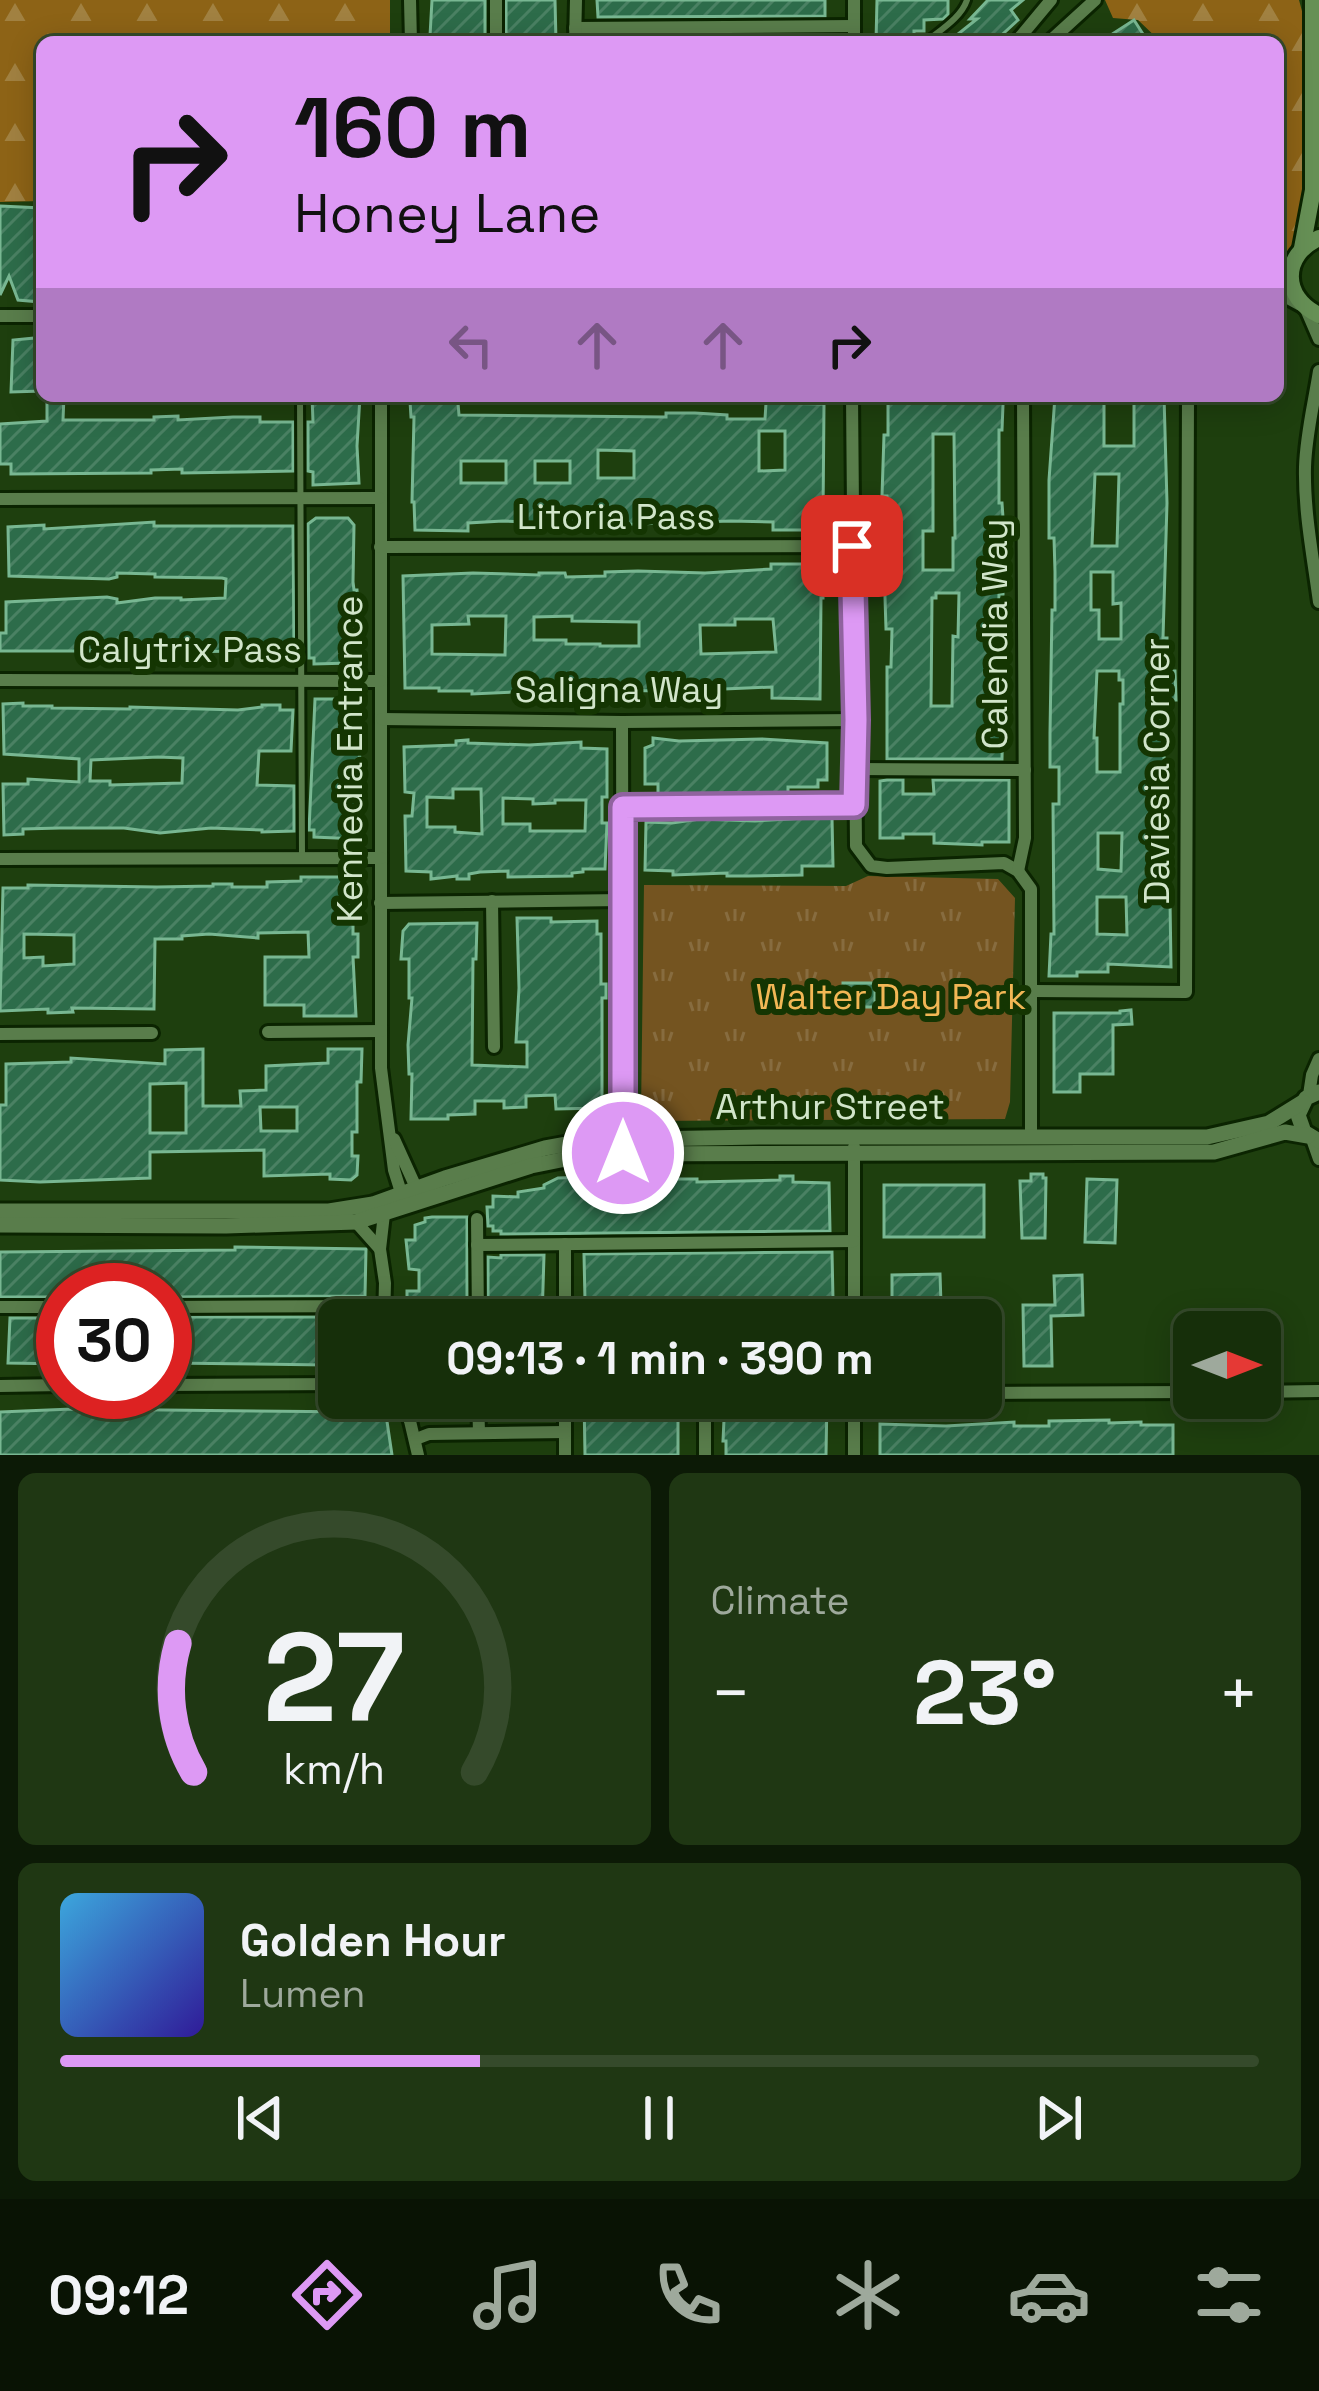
<!DOCTYPE html>
<meta charset="utf-8">
<style>
body{margin:0;font-family:"Space Grotesk",sans-serif;background:#1f3713;color:#f1f3f6;height:100vh;display:flex;flex-direction:column;font-size:45px;white-space:nowrap}
*{box-sizing:border-box;margin:0}
p{font-size:39px;color:#9ea99c}
.icon{flex:none;width:66px;height:66px;fill:none;stroke:currentColor;stroke-width:2;stroke-linecap:round;stroke-linejoin:round}
.map{position:relative;height:1455px;overflow:hidden}
.sheet{display:flex;flex-direction:column;gap:18px;padding:18px;background:#0c1a06;flex:1}
.sheet>*{flex:none}
.banner{position:absolute;left:36px;top:36px;width:1248px;height:366px;border-radius:18px;box-shadow:0 6px 30px #0003,0 0 0 3px #354a2b;background:#dd99f4;color:#111;overflow:hidden}
.needle{width:78px;rotate:90deg}
.controls{position:absolute;left:1173px;top:1311px;display:grid;gap:24px}
.controls a{display:grid;place-items:center;width:108px;height:108px;border-radius:18px;background:#162f0a;box-shadow:0 6px 30px #0003,0 0 0 3px #354a2b;font-size:60px}
.speed{position:absolute;left:36px;top:1263px;display:flex;gap:24px;font-size:60px;font-weight:700;text-align:center}
.speed>*{display:grid;place-content:center;width:156px;height:156px;border-radius:50%;background:#162f0a;box-shadow:0 6px 30px #0003,0 0 0 3px #354a2b;line-height:1}
.speed .limit{border:18px solid #d22;background:#fff;color:#111}
.pin{position:absolute;display:grid;place-items:center;width:102px;height:102px;color:#fff;margin:-51px;border-radius:24px;box-shadow:0 6px 18px #0006}
.me{position:absolute;width:132px;margin:-66px;rotate:0deg;stroke-linejoin:round;filter:drop-shadow(0 0 9px #0008)}
.turn{display:flex;align-items:center;gap:42px;height:252px;padding:0 60px;font-size:54px}
.turn .icon{width:156px;height:156px;stroke-width:2.5}
.turn b{display:block;font-size:84px;line-height:102px}
.lanes{display:flex;align-items:center;height:114px;padding:0 60px;background:#0003;justify-content:center;gap:60px;direction:ltr}
.lanes .off{opacity:.35}
.big{font-size:90px;font-weight:600;line-height:1.1}
.sheet .widget{flex:1;display:flex;flex-direction:column;justify-content:center;gap:18px;min-width:0;padding:0 42px;border-radius:18px;background:#1f3713}
.sheet .dial{align-items:center;gap:0}
.dial svg{height:312px;overflow:visible;fill:none;stroke:#354a2b;stroke-width:7;stroke-linecap:round;text-anchor:middle}
.dial text{fill:#f1f3f6;stroke:none}
.song{display:flex;align-items:center;gap:36px}
.cover{width:144px;height:144px;border-radius:18px;background:linear-gradient(135deg,hsl(200 70% 55%),hsl(250 70% 35%))}
.played{height:12px;border-radius:6px;background:linear-gradient(90deg,#dd99f4 35%,#354a2b 35%)}
.keys{display:flex;justify-content:space-around;direction:ltr}
.heat{display:flex;justify-content:space-between;align-items:center;font-size:66px;direction:ltr}
.sheet .tiles{flex:1;display:grid;gap:18px;grid-template-columns:1fr 1fr}
.widget:last-child{grid-column:span 2}
.trip{position:absolute;left:318px;top:1299px;width:684px;height:120px;border-radius:18px;background:#162f0a;box-shadow:0 6px 30px #0003,0 0 0 3px #354a2b;font-weight:600;line-height:120px;text-align:center}
.menu{display:flex;height:192px;justify-content:space-around;align-items:center;background:#091304;color:#9ea99c}
.menu .icon{width:84px;height:84px}
.menu .active{color:#dd99f4}
.menu b{font-size:54px;color:#f1f3f6}
.map>svg:first-child{display:block}
</style>
<div class="map">
<svg width="1319" height="1455" viewBox="0 0 1319 1455">
<defs>
<pattern id="forest-firs" width="22" height="20" patternUnits="userSpaceOnUse" patternTransform="scale(3)"><rect width="22" height="20" fill="#8d6316"/><path d="M5 1l3.5 6h-7zM16 11l3.5 6h-7z" fill="#a18141"/></pattern>
<pattern id="park-tufts" width="24" height="20" patternUnits="userSpaceOnUse" patternTransform="scale(3)"><rect width="24" height="20" fill="#745420"/><path d="M3 7l-1-3M5 7V3M7 7l1-3M15 17l-1-3M17 17v-4M19 17l1-3" fill="none" stroke="#876c3f"/></pattern>
<pattern id="building-hatch" width="6" height="6" patternUnits="userSpaceOnUse" patternTransform="scale(3)"><rect width="6" height="6" fill="#2d6c4a"/><path d="M-1 1l2-2M0 6l6-6M5 7l2-2" fill="none" stroke="#4a8163"/></pattern>
</defs>
<rect width="100%" height="100%" fill="#1e3f0e"/>
<g fill="url(#forest-firs)">
<polygon points="0,0 390,0 390,42 42,42 42,201 0,202"/>
<polygon points="1105,0 1299,0 1313,52 1313,186 1293,263 1278,267 1278,42 1161,42 1138,20 1113,18"/>
</g>
<polygon fill="url(#park-tufts)" points="868,876 998,879 1015,898 1010,1102 1005,1119 648,1121 641,1113 644,885 846,886"/>
<g fill="url(#building-hatch)" stroke="#78b792" stroke-width="3" fill-rule="evenodd">
<polygon points="432,0 485,0 485,42 432,42 432,36 430,36"/>
<polygon points="506,0 555,0 556,42 506,42"/>
<polygon points="597,0 825,0 825,16 598,17"/>
<polygon points="877,0 948,0 948,14 943,19 924,20 924,31 914,31 914,42 876,42"/>
<polygon points="988,0 1023,0 1011,10 1018,20 994,42 948,42 977,19 970,19"/>
<polygon points="1134,20 1148,42 1100,42"/>
<polygon points="824,37 824,42 631,42 631,38"/>
<polygon points="0,206 41,208 41,302 18,300 9,276 0,295"/>
<polygon points="35,338 35,347 42,347 42,391 11,392 13,340"/>
<polygon points="47,396 64,396 63,420 154,420 154,417 178,416 178,420 233,417 260,417 260,422 293,422 293,471 182,473 182,469 151,470 151,473 11,474 11,464 0,464 0,424 47,421"/>
<polygon points="312,396 360,396 357,446 359,483 313,485 313,472 308,471 308,422 313,422"/>
<path d="M888,396H1001L1003,405L1002,430H999V503H1002L1006,562H1003V594H999L998,631H994L995,669H1004L1002,759H887V667H891L892,629H886L884,566L887,496H882L884,435H888ZM933,434H954L955,538H953V570H923V531H933ZM936,593H959L958,637L953,636L952,706H931L932,598H936Z"/>
<path d="M1055,396H1104V446H1134V396H1164L1167,503L1163,638H1167V671H1175L1176,700H1168V733H1164V805H1167L1165,871H1167V901H1170L1171,967L1108,964V972H1077V976H1049L1051,934H1054L1053,804H1059V767H1050V733L1052,610H1055V572L1054,538H1049V480ZM1095,474H1119L1117,546H1092ZM1091,572H1113V604L1121,603V639H1099V610H1091ZM1097,671H1119V680H1123V704H1120V772H1097V738H1094ZM1098,833H1122L1121,871L1098,869ZM1097,897H1126L1127,935L1097,934Z"/>
<path d="M410,401L458,403L459,415L666,417V413H695L727,415V419H765L766,403L824,404L823,518H819V530H773V522L731,521L604,525L503,521L468,523V531L415,530L414,502H412L414,417H411ZM759,431H785V470L759,471ZM598,450L634,451V478H598ZM461,461H506V483H461ZM535,461H570V483H535Z"/>
<polygon points="316,518 348,518 354,525 353,582 354,590 357,590 358,621 355,656 349,656 350,663 314,664 314,658 309,658 309,655 308,524"/>
<polygon points="154,522 154,526 293,526 294,653 234,648 234,651 182,652 156,649 156,647 118,650 118,658 105,658 104,651 0,651 0,633 6,633 6,602 107,597 117,599 117,603 155,598 181,598 181,600 225,598 226,579 222,578 155,577 155,574 117,573 117,577 109,579 9,576 8,527 44,525 44,529"/>
<path d="M771,564H818V568H828V585H823V598H821L820,699L772,698V687L701,690V695H673V691L566,690V695H538V691L472,694V691H439V688H405L403,576L473,573L539,575V573H565L566,577L605,576V572L638,571L705,573L771,569ZM468,616H506L505,655L432,654V625L469,624ZM572,616V621L639,622V646H600V644H566V640H534V617ZM735,619H773L776,652L701,654L700,625H735Z"/>
<polygon points="315,699 358,699 361,799 358,839 314,837 314,830 309,830"/>
<path d="M23,703V706H52V708L130,709V707L238,710L262,707V705H280V710H293L291,751H259L257,785L294,786V831L262,832V830L211,828L160,833L124,828H60L23,829V834L4,835L3,784H28V779L79,782V759L4,754L3,704ZM158,757L183,758L182,783L110,785V781H90L91,760Z"/>
<polygon points="653,738 679,741 762,739 827,743 827,780 818,780 818,787 788,787 788,795 658,795 658,784 645,784 645,748 653,745"/>
<path d="M468,740V743L529,745L581,742V748L607,749V797H602V823H607L605,869H583V872L572,873V876L508,877V871L480,872L469,874V879H457V876L431,879V872L406,871L405,816H412L414,793L405,792L404,747L456,745V741ZM453,789H481L482,834L455,832V827H427V797L453,798ZM503,798L533,799V804L555,803V800H586L585,831H530V824H503Z"/>
<polygon points="887,780 903,780 903,794 934,794 933,780 1009,780 1009,842 982,842 982,845 934,843 934,834 903,834 903,838 880,838 880,781"/>
<polygon points="807,818 832,818 833,866 802,866 802,875 749,876 727,876 727,873 673,875 673,871 645,870 646,822 672,823 700,819 755,821"/>
<path d="M301,877H353V934H358V957H353L356,1016H304V1005H265V957H309L308,932L258,933V938L209,934L182,936V939H155L154,1009L72,1008L73,1012L48,1013V1009L0,1011L3,888H28V885L157,887L213,886V884H232V887H267V882L301,881ZM24,934L74,935V964L43,966V957L24,958Z"/>
<polygon points="517,918 551,918 551,922 597,921 597,934 601,934 601,984 606,984 606,998 602,998 602,1108 556,1109 555,1095 526,1096 526,1107 504,1108 504,1101 475,1101 475,1114 448,1115 448,1119 411,1119 412,1074 409,1074 408,1045 412,998 409,998 409,959 401,959 403,931 409,924 477,923 476,959 473,959 472,1065 527,1067 527,1042 516,1042 519,988"/>
<rect x="843" y="983" width="32" height="24"/>
<polygon points="1131,1010 1132,1024 1113,1025 1113,1074 1080,1074 1080,1092 1054,1092 1054,1013 1120,1013 1120,1011"/>
<path d="M203,1049V1106H241L240,1091L266,1090V1066L328,1063V1049H362L361,1082H357V1132H352V1156H358L357,1175L351,1180L330,1179V1174L264,1176V1150L150,1152V1178L40,1182L0,1180V1105H6V1064L71,1062V1058L165,1064V1050ZM186,1083V1133H150V1084ZM260,1107H297V1131H261Z"/>
<polygon points="1031,1174 1043,1174 1043,1178 1046,1178 1045,1238 1022,1238 1020,1181 1031,1181"/>
<polygon points="618,1176 622,1179 697,1179 697,1182 780,1180 780,1176 793,1176 793,1182 829,1183 830,1231 501,1234 501,1231 493,1231 493,1226 488,1226 487,1207 493,1207 493,1196 518,1197 518,1192 544,1188 544,1185 558,1178"/>
<polygon points="1087,1179 1117,1180 1115,1243 1085,1242"/>
<rect x="884" y="1185" width="100" height="52"/>
<polygon points="432,1217 467,1217 467,1304 407,1304 407,1291 419,1291 419,1270 409,1269 406,1240 415,1240 415,1225 425,1222 425,1218"/>
<polygon points="235,1247 366,1249 365,1296 165,1297 165,1290 63,1290 63,1297 0,1297 0,1252 235,1250"/>
<polygon points="832,1252 833,1299 814,1299 814,1311 799,1311 799,1307 783,1305 748,1306 748,1308 639,1306 608,1305 608,1301 585,1301 584,1254"/>
<polygon points="501,1255 544,1255 542,1320 488,1319 488,1257 501,1258"/>
<polygon points="940,1274 941,1304 892,1305 892,1275"/>
<polygon points="1082,1275 1083,1315 1051,1316 1052,1366 1024,1366 1023,1305 1055,1305 1054,1276"/>
<polygon points="168,1317 365,1317 365,1320 339,1320 339,1365 327,1365 167,1363"/>
<polygon points="10,1318 63,1318 63,1364 8,1363"/>
<polygon points="432,1398 468,1398 468,1417 431,1417"/>
<polygon points="488,1398 539,1398 538,1419 489,1418"/>
<polygon points="584,1398 678,1398 678,1455 585,1455"/>
<polygon points="725,1398 827,1398 826,1455 726,1455 726,1441 723,1441"/>
<polygon points="385,1408 392,1455 0,1455 0,1412 72,1409 362,1412"/>
<polygon points="1109,1420 1109,1423 1141,1422 1141,1425 1173,1425 1173,1455 880,1455 880,1424 946,1426 1014,1422 1014,1426 1049,1426 1049,1421"/>
</g>
<g fill="none" stroke-linecap="round" stroke-linejoin="round">
<defs>
<g id="service">
<path d="M926,42C940,30 961,18 967,0"/>
<polyline points="300,396 302,856"/>
</g>
<g id="minor">
<polyline points="410,0 411,42"/>
<polyline points="496,0 496,42"/>
<polyline points="575,28 854,26"/>
<polyline points="575,42 576,0"/>
<polyline points="854,42 854,0"/>
<polyline points="1016,42 1051,0"/>
<polyline points="1049,42 1095,0"/>
<polyline points="1306,309 1319,339"/>
<polyline points="0,316 42,316"/>
<path d="M1319,371C1314,403 1306,434 1305,467C1304,512 1313,557 1319,602"/>
<polyline points="381,396 381,1068 394,1170 404,1202"/>
<polyline points="852,396 856,846 871,866 887,868 1004,863 1018,871 1031,889 1031,1136"/>
<polyline points="0,499 379,498"/>
<polyline points="380,547 852,546"/>
<polyline points="0,680 380,681"/>
<polyline points="382,719 622,722 856,720"/>
<polyline points="622,722 623,1147"/>
<polyline points="856,769 1025,770"/>
<polyline points="623,807 853,805"/>
<polyline points="0,859 381,858"/>
<polyline points="1018,871 1025,838 1023,396"/>
<polyline points="492,901 494,1047"/>
<polyline points="380,903 623,900"/>
<polyline points="1033,991 1186,992 1188,396"/>
<polyline points="268,1032 381,1031"/>
<polyline points="0,1034 152,1033"/>
<polyline points="1309,1095 1312,1075 1319,1059"/>
<polyline points="394,1139 418,1192"/>
<polyline points="1312,1139 1319,1159"/>
<polyline points="854,1147 854,1320"/>
<polyline points="384,1214 380,1249 385,1283 384,1320"/>
<polyline points="477,1219 478,1320"/>
<polyline points="356,1222 380,1249"/>
<polyline points="565,1244 565,1320"/>
<polyline points="477,1245 854,1241"/>
<polyline points="0,1307 63,1307"/>
<polyline points="165,1307 385,1306"/>
<polyline points="165,1385 339,1384"/>
<polyline points="0,1386 63,1385"/>
<polyline points="1260,1392 1319,1391"/>
<polyline points="981,1393 1194,1392"/>
<polyline points="400,1398 410,1421 418,1455"/>
<polyline points="478,1398 479,1432"/>
<polyline points="565,1398 565,1455"/>
<polyline points="705,1398 705,1455"/>
<polyline points="416,1439 429,1434 565,1432"/>
<polyline points="854,1455 854,1398"/>
</g>
<g id="tertiary">
<polyline points="1278,291 1300,303"/>
<polyline points="1319,1092 1306,1098 1298,1115 1304,1132 1319,1141"/>
<polyline points="0,1211 329,1211 373,1204 445,1178 545,1148 589,1140 759,1137 1207,1137 1269,1123 1303,1102"/>
<polyline points="0,1225 226,1226 356,1222 531,1166 591,1154 1214,1152 1285,1132 1308,1136"/>
</g>
<g id="secondary">
<path d="M1319,238C1281,255 1282,298 1319,315"/>
<polyline points="1302,248 1313,190 1313,0"/>
</g>
</defs>
<use href="#service" stroke="#0b2401" stroke-width="12"/>
<use href="#minor" stroke="#0b2401" stroke-width="18"/>
<use href="#tertiary" stroke="#0b2401" stroke-width="21"/>
<use href="#secondary" stroke="#0b2401" stroke-width="22"/>
<use href="#service" stroke="#597d4b" stroke-width="6"/>
<use href="#minor" stroke="#597d4b" stroke-width="12"/>
<use href="#tertiary" stroke="#597d4b" stroke-width="15"/>
<use href="#secondary" stroke="#669055" stroke-width="16"/>
</g>
<g fill="none" stroke-linecap="round" stroke-linejoin="round">
<defs>
<polyline id="route" points="623,1153 623,807 854,805 856,720 852,546"/>
</defs>
<use href="#route" stroke="#90639f" stroke-width="30"/>
<use href="#route" stroke="#dd99f4" stroke-width="21"/>
</g>
<g text-anchor="middle" dominant-baseline="central" stroke-width="12" stroke-linejoin="round" paint-order="stroke">
<g font-size="36" fill="#d1e5ca" stroke="#143502">
<text x="616" y="517">Litoria Pass</text>
<text transform="translate(995 634) rotate(-90)">Calendia Way</text>
<text x="190" y="650">Calytrix Pass</text>
<text x="619" y="690">Saligna Way</text>
<text transform="translate(350 759) rotate(-90)">Kennedia Entrance</text>
<text transform="translate(1157 771) rotate(-90)">Daviesia Corner</text>
<text x="830" y="1107">Arthur Street</text>
</g>
<g font-size="36" fill="#f2b755" stroke="#143502">
<text x="891" y="997">Walter Day Park</text>
</g>
</g>
</svg>
<div class="controls">
<a><svg class="needle" viewBox="-14 -14 28 28"><path d="M0-13l5 13h-10z" fill="#e53935"/><path d="M0 13l5-13h-10z" fill="#9ea99c"/></svg></a>
</div>
<div class="speed"><div class="limit">30</div></div>
<div class="pin" style="left:852px;top:546px;background:#d93025"><svg class="icon" aria-label="arrive" viewBox="0 0 24 24"><path d="M6 21V4h12l-3 4 3 4H6"/></svg></div>
<svg class="me" style="left:623px;top:1153px" viewBox="-20 -20 40 40"><circle r="17" fill="#dd99f4" stroke="#fff" stroke-width="3"/><path d="M0-11L8 9 0 5-8 9z" fill="#fff"/></svg>
<div class="trip">09:13 · 1 min · 390 m</div>
<div class="banner">
<div class="turn"><svg class="icon" aria-label="right" viewBox="0 0 24 24"><path d="M7 20v-9h11M14 6l5 5-5 5"/></svg><div><b>160 m</b>Honey Lane</div></div>
<div class="lanes"><svg class="icon off" aria-label="left" viewBox="0 0 24 24"><path d="M17 20v-9H6M10 6l-5 5 5 5"/></svg><svg class="icon off" aria-label="ahead" viewBox="0 0 24 24"><path d="M12 20V5M6 11l6-6 6 6"/></svg><svg class="icon off" aria-label="ahead" viewBox="0 0 24 24"><path d="M12 20V5M6 11l6-6 6 6"/></svg><svg class="icon" aria-label="right" viewBox="0 0 24 24"><path d="M7 20v-9h11M14 6l5 5-5 5"/></svg></div>
</div>
</div>
<section class="sheet">
<div class="tiles">
<div class="widget dial"><svg viewBox="0 0 100 80">
<path d="M14 69A42 42 0 1 1 86 69"/>
<path d="M14 69A42 42 0 0 1 10 36" stroke="#dd99f4"/>
<text x="50" y="56" font-size="32" font-weight="700">27</text>
<text x="50" y="72" font-size="11">km/h</text>
</svg></div>
<div class="widget"><p>Climate</p>
<div class="heat"><a>−</a><b class="big">23°</b><a>+</a></div>
</div>
<div class="widget">
<div class="song"><i class="cover"></i><div><b>Golden Hour</b><p>Lumen</p></div></div>
<div class="played"></div>
<div class="keys"><svg class="icon" aria-label="previous" viewBox="0 0 24 24"><path d="M18 5L8 12l10 7zM5 5v14"/></svg><svg class="icon" aria-label="pause" viewBox="0 0 24 24"><path d="M8 5v14M16 5v14"/></svg><svg class="icon" aria-label="next" viewBox="0 0 24 24"><path d="M6 5l10 7-10 7zM19 5v14"/></svg></div>
</div>
</div>
</section>
<nav class="menu">
<b>09:12</b>
<svg class="icon active" aria-label="directions" viewBox="0 0 24 24"><path d="M12 3l9 9-9 9-9-9zM9 14v-3h6M13 9l2 2-2 2"/></svg>
<svg class="icon" aria-label="music" viewBox="0 0 24 24"><path d="M9 18V5l10-2v13"/><circle cx="6" cy="18" r="3"/><circle cx="16" cy="16" r="3"/></svg>
<svg class="icon" aria-label="phone" viewBox="0 0 24 24"><path d="M5 4h4l2 5-3 2q2 4 5 5l2-3 5 2v4C11 20 4 13 5 4z"/></svg>
<svg class="icon" aria-label="climate" viewBox="0 0 24 24"><path d="M12 3v18M4 7l16 10M4 17L20 7"/></svg>
<svg class="icon" aria-label="car" viewBox="0 0 24 24"><path d="M5 17H2v-5l4-1 3-4h7l3 4 3 1v5h-3M9 17h6M6 11h13"/><circle cx="7" cy="17" r="2"/><circle cx="17" cy="17" r="2"/></svg>
<svg class="icon" aria-label="filters" viewBox="0 0 24 24"><path d="M4 7h16M4 17h16"/><circle cx="9" cy="7" r="2"/><circle cx="15" cy="17" r="2"/></svg>
</nav>
